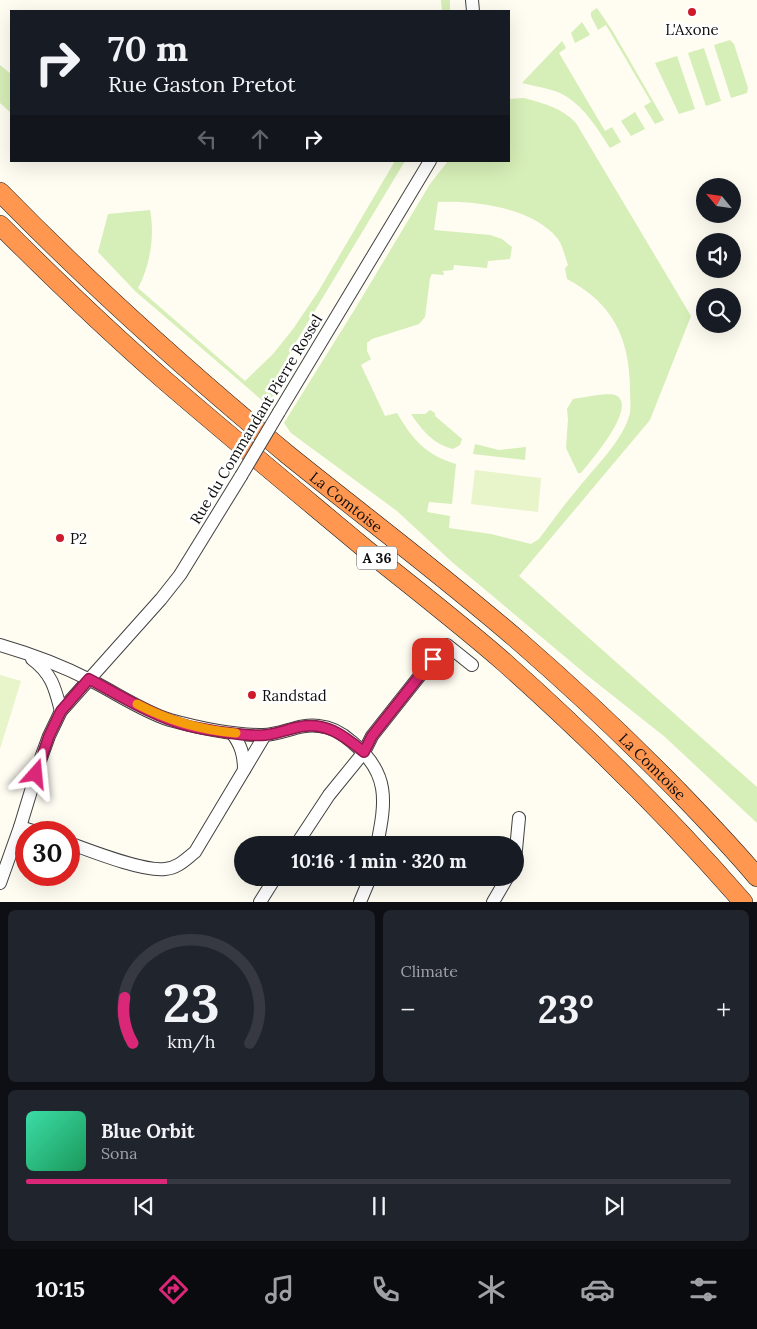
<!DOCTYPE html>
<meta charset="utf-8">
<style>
body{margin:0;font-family:Lora,serif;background:#20242c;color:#f1f3f6;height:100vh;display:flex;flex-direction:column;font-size:19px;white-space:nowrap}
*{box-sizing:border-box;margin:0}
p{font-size:16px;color:#9ea1a6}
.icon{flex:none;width:28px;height:28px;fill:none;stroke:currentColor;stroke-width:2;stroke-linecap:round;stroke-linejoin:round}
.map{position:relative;height:902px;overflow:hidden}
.sheet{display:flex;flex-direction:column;gap:8px;padding:8px;background:#0d0f14;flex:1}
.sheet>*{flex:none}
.top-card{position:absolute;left:10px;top:10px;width:500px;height:152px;border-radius:0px;box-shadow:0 5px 20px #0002;background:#171b24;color:#f1f3f6;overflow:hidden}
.needle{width:32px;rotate:299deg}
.controls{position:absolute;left:696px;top:178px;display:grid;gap:10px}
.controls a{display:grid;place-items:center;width:45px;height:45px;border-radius:50%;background:#171b24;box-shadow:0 5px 20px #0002;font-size:25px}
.speed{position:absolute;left:15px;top:821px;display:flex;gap:10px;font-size:25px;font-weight:700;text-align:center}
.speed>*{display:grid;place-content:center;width:65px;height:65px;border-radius:50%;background:#171b24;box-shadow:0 5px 20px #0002;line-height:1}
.speed .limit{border:8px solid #d22;background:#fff;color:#111}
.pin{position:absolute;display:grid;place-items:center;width:42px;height:42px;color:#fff;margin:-21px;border-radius:10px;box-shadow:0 2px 8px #0006}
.me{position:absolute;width:55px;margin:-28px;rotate:18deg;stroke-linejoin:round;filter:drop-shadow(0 0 4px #0008)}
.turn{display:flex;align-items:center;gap:18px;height:105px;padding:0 15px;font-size:22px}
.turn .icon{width:65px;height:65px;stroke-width:2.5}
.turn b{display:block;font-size:35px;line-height:42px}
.lanes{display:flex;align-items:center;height:48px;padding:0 15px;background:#0003;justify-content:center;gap:25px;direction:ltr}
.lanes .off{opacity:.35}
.big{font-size:38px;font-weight:700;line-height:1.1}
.sheet .card{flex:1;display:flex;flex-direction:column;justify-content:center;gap:8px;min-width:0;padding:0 18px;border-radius:8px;background:#20242c}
.sheet .dial{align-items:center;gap:0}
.dial svg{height:130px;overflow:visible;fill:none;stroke:#363941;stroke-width:7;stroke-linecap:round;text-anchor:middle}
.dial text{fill:#f1f3f6;stroke:none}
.song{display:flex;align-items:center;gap:15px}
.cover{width:60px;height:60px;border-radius:8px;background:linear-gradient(135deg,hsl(160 70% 55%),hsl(150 70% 35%))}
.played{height:5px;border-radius:2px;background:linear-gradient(90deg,#db2777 20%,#363941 20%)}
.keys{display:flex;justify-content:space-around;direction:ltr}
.heat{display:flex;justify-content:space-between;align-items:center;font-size:28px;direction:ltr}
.sheet .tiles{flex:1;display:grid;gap:8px;grid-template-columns:1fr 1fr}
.card:last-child{grid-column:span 2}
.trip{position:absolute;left:234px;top:836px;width:290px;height:50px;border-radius:25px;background:#171b24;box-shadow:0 5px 20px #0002;font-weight:700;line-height:50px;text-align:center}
.menu{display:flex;height:80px;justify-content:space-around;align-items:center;background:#090b0e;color:#9ea1a6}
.menu .icon{width:35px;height:35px}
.menu .selected{color:#db2777}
.menu b{font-size:22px;color:#f1f3f6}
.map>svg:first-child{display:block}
</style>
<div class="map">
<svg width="757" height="902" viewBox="0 0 757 902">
<rect width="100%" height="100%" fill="#fffcf2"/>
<g fill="#d6eeb7" fill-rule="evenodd">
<polygon points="441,0 450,0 450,11 442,11"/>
<polygon points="597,8 612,30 664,120 655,124 644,106 651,102 606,25 598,30 591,16 591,12"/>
<polygon points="582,22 590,35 575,43 571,33"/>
<polygon points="730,40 734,44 748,88 747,93 731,98 714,45"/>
<path d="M562,41L566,48L559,53L605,131L612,127L621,142L610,148C597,128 583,104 560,93C548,88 534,86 522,83Z"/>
<polygon points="704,48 721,101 706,106 688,53"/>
<polygon points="677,56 695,109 679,114 655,63"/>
<polygon points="0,65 11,74 11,113 0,103"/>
<path d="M524,98C543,103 562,108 576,123L691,316L650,420L519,576L757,787V823L665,737L588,676L452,562L397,511L291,433L284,423L355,309L430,184L448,161H509V99ZM438,202C475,200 534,208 558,239C563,246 565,257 568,265L565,268L567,279C612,303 629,336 630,387C630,395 631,405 630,413C624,440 593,469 576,491C563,506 551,523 539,539L531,544L491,534L449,528L450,516L427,512L429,502L452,504L456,464C426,455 412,439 397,413L385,416L361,365L371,359L367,351V343L372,339L419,324L425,317L430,278L432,274L444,275L443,271L453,270L454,265L487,268L488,261L510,259L512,247L502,239L490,235L434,230Z"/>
<polygon points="635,112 645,129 631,136 621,121"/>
<path d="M395,161H405L293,347L285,362L271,408L135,291L98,252L108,214L150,210C155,236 150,266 138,288L245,381L273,354L293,329L318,292Z"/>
<path d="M598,395C603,395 612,393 617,396C637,408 590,462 581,473H578L566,448L568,419L567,409L573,399Z"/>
<path d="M430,410L435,413V416L462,439L460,445L453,449C433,444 422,430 411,414H425Z"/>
<polygon points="475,444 499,450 526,447 525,460 473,454"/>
</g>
<g fill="#e8f4c9">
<polygon points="475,470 541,478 538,512 471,504"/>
<polygon points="0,675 21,681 0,749"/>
</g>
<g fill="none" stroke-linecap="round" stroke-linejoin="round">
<defs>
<g id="minor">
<polyline points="472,0 473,11"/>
<polyline points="279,412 430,161"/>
<path d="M0,645C31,654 63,666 92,681C116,693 144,712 170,720C199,728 232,735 263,735C282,735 299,723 319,726C331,727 343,734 352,742C390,773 386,801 377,845"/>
<path d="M32,659C52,674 55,688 61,711"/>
<path d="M232,733C241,745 244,755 244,770"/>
<polyline points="20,827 36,832"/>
<path d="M69,843C91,851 144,872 165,869C178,868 186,859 195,852L265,735"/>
<polyline points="296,845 329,795 364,752 372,736 433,659 447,645 472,665"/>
<polyline points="515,860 519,818"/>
<polyline points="0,883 20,827 41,758 49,736 61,711 161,599 180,575 241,476"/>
<polyline points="260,902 275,878"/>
<polyline points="360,902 370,878"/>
<polyline points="493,902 507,878"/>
</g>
<g id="highway">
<path id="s1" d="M0,192C91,285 188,372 288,455C365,517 445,577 520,642C574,689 627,739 677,790C704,818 732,847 757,877"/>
<path d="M0,225C53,278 106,329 162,378C228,435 296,491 363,547C410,585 458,622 504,662C588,737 669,817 743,902"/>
</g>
</defs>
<use href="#minor" stroke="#424242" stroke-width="14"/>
<use href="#highway" stroke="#202020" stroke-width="20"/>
<use href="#minor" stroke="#fff" stroke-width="12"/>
<use href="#highway" stroke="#ff9750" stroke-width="19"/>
<defs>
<polyline id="minor-bridge" points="241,476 279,412"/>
</defs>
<use href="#minor-bridge" stroke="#424242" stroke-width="14" stroke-linecap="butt"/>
<use href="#minor-bridge" stroke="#fff" stroke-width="12"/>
</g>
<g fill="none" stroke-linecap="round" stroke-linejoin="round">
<defs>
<path id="route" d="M36,774L49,736L61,711L89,679C121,696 154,717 189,726C207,730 248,737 265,735C277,734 288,729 299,727C326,721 344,736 364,752L372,736L433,659"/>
</defs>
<use href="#route" stroke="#8e194d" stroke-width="12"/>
<use href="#route" stroke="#db2777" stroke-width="9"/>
<path stroke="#f59e0b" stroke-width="9" d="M137,704C169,721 200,730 236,733"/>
</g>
<g fill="#cd1a2c" stroke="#fff" stroke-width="2">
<circle cx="692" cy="12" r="5"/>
<circle cx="60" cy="538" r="5"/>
<circle cx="252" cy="695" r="5"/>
</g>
<g text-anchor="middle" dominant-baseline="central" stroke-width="5" stroke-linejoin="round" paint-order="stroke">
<rect fill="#fff" stroke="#575757" stroke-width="1" x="357" y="546.5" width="40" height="23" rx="4"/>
<g font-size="14" font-weight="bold" fill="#0f0f0f">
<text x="377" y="558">A 36</text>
</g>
<g font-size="15" fill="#0f0f0f" stroke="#fff" text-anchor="start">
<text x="692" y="29" text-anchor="middle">L'Axone</text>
<text x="70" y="538">P2</text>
<text x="262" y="695">Randstad</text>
</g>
<g font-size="15" fill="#0f0f0f" stroke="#fff">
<text transform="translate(256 419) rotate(-59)">Rue du Commandant Pierre Rossel</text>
<text stroke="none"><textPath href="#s1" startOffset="465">La Comtoise</textPath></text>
<text stroke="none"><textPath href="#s1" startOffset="870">La Comtoise</textPath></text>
</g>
</g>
</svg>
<div class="controls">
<a><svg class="needle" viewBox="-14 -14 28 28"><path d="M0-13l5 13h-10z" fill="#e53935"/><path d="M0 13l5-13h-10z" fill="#9ea1a6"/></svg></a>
<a><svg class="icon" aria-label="sound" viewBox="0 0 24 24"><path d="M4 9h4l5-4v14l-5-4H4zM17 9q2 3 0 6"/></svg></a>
<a><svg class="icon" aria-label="search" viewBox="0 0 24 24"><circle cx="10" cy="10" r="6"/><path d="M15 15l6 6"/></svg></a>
</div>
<div class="speed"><div class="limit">30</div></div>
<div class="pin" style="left:433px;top:659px;background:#d93025"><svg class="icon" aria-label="arrive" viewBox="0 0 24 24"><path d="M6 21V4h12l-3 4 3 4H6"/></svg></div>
<svg class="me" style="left:36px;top:774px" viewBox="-20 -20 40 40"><path d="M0-17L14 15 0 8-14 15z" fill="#db2777" stroke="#fff" stroke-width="4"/></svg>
<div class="trip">10:16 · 1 min · 320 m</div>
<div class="top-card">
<div class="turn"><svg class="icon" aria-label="right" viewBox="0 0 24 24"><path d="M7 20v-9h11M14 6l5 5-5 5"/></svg><div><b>70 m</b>Rue Gaston Pretot</div></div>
<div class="lanes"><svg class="icon off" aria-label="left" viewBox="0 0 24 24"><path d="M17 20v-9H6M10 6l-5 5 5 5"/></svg><svg class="icon off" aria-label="ahead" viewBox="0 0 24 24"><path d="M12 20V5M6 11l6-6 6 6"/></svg><svg class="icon" aria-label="right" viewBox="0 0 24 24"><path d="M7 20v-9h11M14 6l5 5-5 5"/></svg></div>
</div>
</div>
<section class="sheet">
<div class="tiles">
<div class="card dial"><svg viewBox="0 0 100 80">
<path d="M14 69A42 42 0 1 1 86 69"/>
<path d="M14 69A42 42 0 0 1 9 41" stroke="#db2777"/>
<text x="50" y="56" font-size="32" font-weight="700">23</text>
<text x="50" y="72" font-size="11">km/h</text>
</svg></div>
<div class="card"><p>Climate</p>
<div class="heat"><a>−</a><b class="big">23°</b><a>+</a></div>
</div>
<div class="card">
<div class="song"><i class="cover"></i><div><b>Blue Orbit</b><p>Sona</p></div></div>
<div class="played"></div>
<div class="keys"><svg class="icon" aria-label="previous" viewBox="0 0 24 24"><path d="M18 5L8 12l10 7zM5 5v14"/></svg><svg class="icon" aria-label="pause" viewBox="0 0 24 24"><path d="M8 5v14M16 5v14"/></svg><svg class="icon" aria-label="next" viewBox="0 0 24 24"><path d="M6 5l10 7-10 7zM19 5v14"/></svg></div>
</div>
</div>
</section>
<nav class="menu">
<b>10:15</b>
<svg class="icon selected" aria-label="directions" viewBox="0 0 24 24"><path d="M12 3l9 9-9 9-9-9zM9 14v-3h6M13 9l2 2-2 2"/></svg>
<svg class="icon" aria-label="music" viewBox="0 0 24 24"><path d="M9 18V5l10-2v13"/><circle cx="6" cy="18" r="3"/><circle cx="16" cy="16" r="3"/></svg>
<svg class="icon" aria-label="phone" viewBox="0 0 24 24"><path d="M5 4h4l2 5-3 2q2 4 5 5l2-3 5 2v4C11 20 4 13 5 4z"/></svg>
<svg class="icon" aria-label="climate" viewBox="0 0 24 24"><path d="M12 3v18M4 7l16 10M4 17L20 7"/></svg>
<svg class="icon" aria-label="car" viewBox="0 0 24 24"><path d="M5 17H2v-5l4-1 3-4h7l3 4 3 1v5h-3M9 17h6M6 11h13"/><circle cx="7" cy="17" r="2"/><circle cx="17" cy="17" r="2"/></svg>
<svg class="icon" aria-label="filters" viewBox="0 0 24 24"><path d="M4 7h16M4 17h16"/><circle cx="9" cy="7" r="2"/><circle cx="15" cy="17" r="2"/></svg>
</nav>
